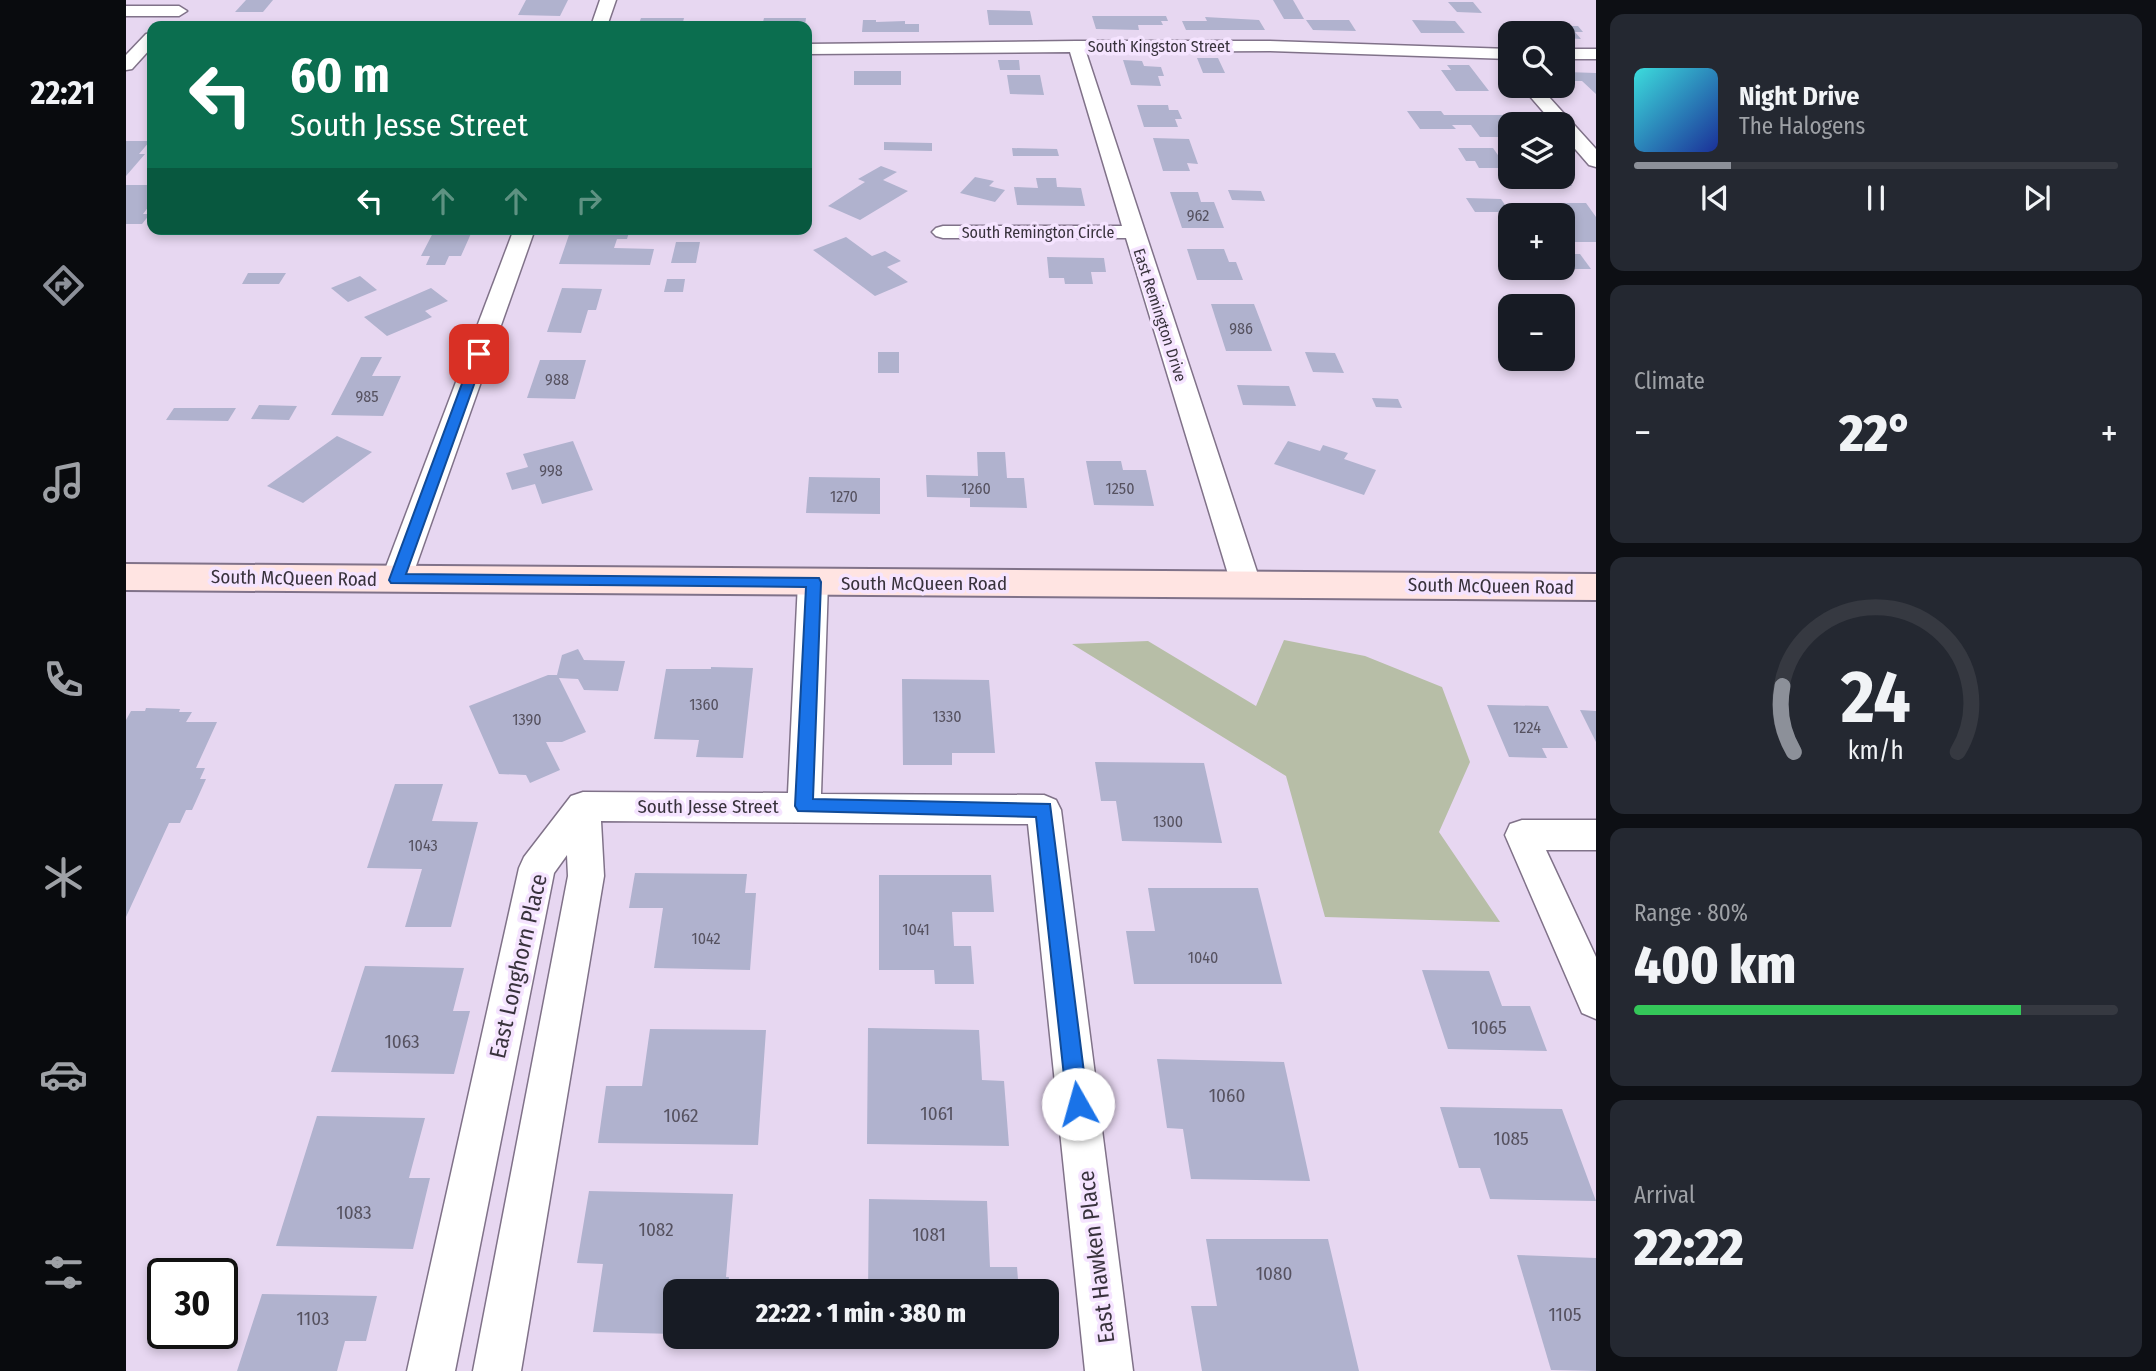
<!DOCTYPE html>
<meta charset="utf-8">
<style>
body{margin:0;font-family:"Fira Sans Condensed",sans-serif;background:#242831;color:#f1f3f6;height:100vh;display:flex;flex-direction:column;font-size:26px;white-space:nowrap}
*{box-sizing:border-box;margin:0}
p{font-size:23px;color:#9ea1a6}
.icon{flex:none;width:38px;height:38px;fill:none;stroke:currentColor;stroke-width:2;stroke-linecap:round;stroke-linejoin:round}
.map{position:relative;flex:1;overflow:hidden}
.drawer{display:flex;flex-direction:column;gap:14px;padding:14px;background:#0d0f14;width:560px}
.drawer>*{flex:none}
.top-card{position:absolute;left:21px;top:21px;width:665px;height:214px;border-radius:14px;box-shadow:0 4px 10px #0003;background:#0b6e4f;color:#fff;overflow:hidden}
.fabs{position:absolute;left:1372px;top:21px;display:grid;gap:14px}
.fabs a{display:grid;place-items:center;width:77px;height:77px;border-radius:14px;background:#171b24;box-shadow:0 4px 10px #0003;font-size:35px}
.speed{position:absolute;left:21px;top:1258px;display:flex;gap:14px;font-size:35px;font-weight:700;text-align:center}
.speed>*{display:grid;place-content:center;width:91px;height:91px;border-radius:50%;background:#171b24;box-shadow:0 4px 10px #0003;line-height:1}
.speed .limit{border:4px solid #111;border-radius:10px;background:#fff;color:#111}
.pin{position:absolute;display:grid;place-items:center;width:60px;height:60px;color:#fff;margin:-30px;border-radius:14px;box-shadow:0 4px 10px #0006}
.me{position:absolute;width:77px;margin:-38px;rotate:353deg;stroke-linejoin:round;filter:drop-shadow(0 0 5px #0008)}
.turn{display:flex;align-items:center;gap:24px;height:147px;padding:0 28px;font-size:32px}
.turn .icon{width:91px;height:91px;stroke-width:2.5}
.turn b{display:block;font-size:49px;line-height:60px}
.lanes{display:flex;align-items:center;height:66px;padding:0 28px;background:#0003;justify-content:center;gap:35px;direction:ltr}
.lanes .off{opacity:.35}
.big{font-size:52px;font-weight:800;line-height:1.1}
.drawer .tile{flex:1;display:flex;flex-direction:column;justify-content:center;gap:10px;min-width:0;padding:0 24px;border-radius:14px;background:#242831}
.drawer .dial{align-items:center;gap:0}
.dial svg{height:182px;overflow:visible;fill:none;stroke:#363941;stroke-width:7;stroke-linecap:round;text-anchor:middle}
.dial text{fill:#f1f3f6;stroke:none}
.song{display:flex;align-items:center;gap:21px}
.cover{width:84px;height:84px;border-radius:10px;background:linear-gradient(135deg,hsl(180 70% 55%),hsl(230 70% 35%))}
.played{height:7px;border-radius:4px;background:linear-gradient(90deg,#8c9099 20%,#363941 20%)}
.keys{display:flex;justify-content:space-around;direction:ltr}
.heat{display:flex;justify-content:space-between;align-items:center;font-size:38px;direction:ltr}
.charge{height:10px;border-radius:5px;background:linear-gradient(90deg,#34c759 80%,#363941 0)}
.trip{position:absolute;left:537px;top:1279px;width:396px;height:70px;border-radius:14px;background:#171b24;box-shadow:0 4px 10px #0003;font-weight:800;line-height:70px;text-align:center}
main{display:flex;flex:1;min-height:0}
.tab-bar{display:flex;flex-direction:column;width:126px;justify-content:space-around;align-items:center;background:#090b0e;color:#9ea1a6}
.tab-bar .icon{width:49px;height:49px}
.tab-bar .current{color:#8c9099}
.tab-bar b{font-size:32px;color:#f1f3f6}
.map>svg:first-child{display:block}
</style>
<main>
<nav class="tab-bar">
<b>22:21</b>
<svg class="icon current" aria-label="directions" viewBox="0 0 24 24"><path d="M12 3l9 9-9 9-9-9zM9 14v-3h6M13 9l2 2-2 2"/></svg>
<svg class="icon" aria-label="music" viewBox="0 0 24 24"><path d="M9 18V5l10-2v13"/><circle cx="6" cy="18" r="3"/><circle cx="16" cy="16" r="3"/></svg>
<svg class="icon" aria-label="phone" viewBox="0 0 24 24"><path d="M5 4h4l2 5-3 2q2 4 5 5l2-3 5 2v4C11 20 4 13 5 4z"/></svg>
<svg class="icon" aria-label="climate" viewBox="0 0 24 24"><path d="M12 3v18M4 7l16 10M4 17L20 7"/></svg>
<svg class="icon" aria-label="car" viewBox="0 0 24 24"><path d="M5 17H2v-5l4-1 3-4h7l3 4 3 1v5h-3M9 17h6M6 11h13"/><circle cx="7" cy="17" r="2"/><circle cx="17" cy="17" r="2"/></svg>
<svg class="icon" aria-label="filters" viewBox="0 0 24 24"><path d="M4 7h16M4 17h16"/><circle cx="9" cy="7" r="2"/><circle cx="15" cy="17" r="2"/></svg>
</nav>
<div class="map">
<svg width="1470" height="1371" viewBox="0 0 1470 1371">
<rect width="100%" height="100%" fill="#e7d7f1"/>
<polygon fill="#b7bea7" points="1158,640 1239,656 1316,687 1344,762 1313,832 1374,922 1199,917 1160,776 946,644 1022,641 1130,706"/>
<g fill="#b0b2ce">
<polygon points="120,0 147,0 137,12 109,12"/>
<polygon points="400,0 442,0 434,16 392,15"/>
<polygon points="1147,0 1167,0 1178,19 1158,19"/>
<polygon points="1322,2 1347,2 1356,13 1331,12"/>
<polygon points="861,10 904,11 907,25 863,25"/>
<polygon points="966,16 1040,16 1042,21 1035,21 1037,25 1012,25 1013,30 970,29"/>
<polygon points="1079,17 1133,20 1139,30 1060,30 1056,21 1081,21"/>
<polygon points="515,18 558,18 556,26 512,26"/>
<polygon points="638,18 680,18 679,26 636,26"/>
<polygon points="737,20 750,20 750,22 779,21 779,24 793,24 793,32 736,32"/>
<polygon points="1180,20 1223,20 1230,31 1187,30"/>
<polygon points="1286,20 1329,21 1339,33 1295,33"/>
<polygon points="1414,26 1452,26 1457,32 1449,32 1455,39 1437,38 1437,33 1421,33"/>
<polygon points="1071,58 1092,58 1099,73 1077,73"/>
<polygon points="872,60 893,60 894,70 874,70"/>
<polygon points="997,60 1016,61 1018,66 1035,67 1038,76 1032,76 1035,86 1005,85"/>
<polygon points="1321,65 1343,65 1363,91 1330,91 1315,70 1325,70"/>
<rect x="728" y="71" width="47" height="14"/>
<polygon points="1440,72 1470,73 1470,94 1456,81 1447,81"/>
<polygon points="881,75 914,75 918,95 884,94"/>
<polygon points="1011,105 1042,105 1043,110 1052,110 1056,119 1049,119 1052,127 1018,127"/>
<polygon points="1281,111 1315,111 1318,115 1386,115 1393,124 1384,124 1384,137 1354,137 1345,125 1326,125 1330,129 1294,129"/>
<polygon points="1027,138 1063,139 1072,164 1061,163 1064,171 1037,171"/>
<polygon points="0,141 24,141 13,154 19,154 0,176"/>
<polygon points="758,142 806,143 806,151 758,150"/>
<polygon points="886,148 931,149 933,156 887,156"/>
<polygon points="1332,148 1367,148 1381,168 1353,168 1349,161 1340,161"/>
<polygon points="755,166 771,172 757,180 782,191 734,220 702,206 739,182 732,179"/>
<polygon points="1437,174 1446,186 1412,186 1405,177 1437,177"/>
<polygon points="849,177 868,181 863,186 879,190 869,202 834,193"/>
<polygon points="910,178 930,178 931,187 955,188 959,206 891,205 888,187 912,188"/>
<polygon points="0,185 26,185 26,202 17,214 24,214 16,224 0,224"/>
<polygon points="1102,190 1135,191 1139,201 1106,200"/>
<polygon points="1044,192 1072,192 1075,202 1088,202 1098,228 1056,228"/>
<polygon points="1340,198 1375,199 1384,212 1349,212"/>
<polygon points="1419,203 1460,203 1470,217 1470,242 1447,242 1437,227 1437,215 1428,215"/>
<polygon points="309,229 347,229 335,256 323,256 319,265 300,265 304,256 295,256"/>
<polygon points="445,229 504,229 501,239 491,239 488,248 528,249 524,265 433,264"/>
<polygon points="720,237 746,256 759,251 775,261 761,267 782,282 749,296 687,250"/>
<polygon points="550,242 574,242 570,263 545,263"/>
<polygon points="1061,249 1098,249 1103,262 1110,262 1117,280 1071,280"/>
<polygon points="1437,254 1454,254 1465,269 1437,269"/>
<polygon points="921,257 978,258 980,272 965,272 967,284 939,284 938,278 923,278"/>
<polygon points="122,273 160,273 153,284 116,284"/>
<polygon points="234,276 251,290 222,302 205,288"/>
<polygon points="541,279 559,279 557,292 538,292"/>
<polygon points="305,288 322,301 299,311 306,317 261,336 238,317"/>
<polygon points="436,288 476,289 470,310 462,310 455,333 421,332"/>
<polygon points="1085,304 1128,304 1146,351 1100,351"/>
<rect x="752" y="352" width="21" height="21"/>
<polygon points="1179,352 1209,353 1218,373 1187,372"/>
<polygon points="235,357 256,357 246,376 275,376 257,416 205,415"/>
<polygon points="414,360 460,360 449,399 401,398"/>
<polygon points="1111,385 1163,386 1170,406 1117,405"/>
<polygon points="1246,398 1272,399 1276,408 1250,407"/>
<polygon points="133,405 171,406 163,420 125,419"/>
<polygon points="48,408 110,408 102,421 40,420"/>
<polygon points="211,436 246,452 177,503 141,486"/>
<polygon points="447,441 467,490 416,504 409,484 386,490 380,473 402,467 397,454"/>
<polygon points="1162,441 1194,451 1197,445 1222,453 1218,459 1250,470 1238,495 1148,464"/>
<polygon points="851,452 879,452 881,478 898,478 901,508 844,507 844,498 801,497 800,475 852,476"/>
<polygon points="960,461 995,461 997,470 1020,470 1028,506 968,505"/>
<polygon points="683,477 754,478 754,514 680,513"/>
<polygon points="452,649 458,660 499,661 492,691 458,690 452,679 433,678 460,732 436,742 420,742 434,770 404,783 400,775 373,774 343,706 422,675 431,675 436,655"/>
<polygon points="585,667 627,668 617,758 570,757 573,740 528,739 540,669 585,669"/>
<polygon points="776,679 863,680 869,753 826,753 826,765 777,765"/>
<polygon points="1361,705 1422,706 1442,748 1416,748 1421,758 1383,757"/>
<polygon points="20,708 54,709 53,712 66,712 60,722 91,722 70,768 79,768 74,779 80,779 66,810 60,810 54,823 43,823 0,917 0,720 5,711 19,711"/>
<polygon points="1454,710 1470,711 1470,742"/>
<polygon points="969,762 1078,763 1096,843 996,841 990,801 975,801"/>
<polygon points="269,784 317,784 306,821 352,822 325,927 279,927 296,869 241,868"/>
<polygon points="509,873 621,874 619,893 630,893 624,970 528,968 537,908 503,908"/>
<polygon points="753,875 865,875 868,912 826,912 828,946 845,946 848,984 809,984 808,970 753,970"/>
<polygon points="1022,888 1132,888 1156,984 1008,984 1000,931 1029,931"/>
<polygon points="239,966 338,968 327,1011 344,1011 328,1074 205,1072"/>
<polygon points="1296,970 1363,971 1376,1006 1404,1006 1421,1051 1322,1049"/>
<polygon points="742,1028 853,1030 856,1080 878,1081 883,1146 741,1144"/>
<polygon points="524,1029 640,1030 632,1145 472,1143 480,1086 516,1086"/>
<polygon points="1031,1059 1158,1062 1184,1181 1065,1179 1057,1129 1041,1128"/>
<polygon points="1314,1107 1436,1109 1470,1201 1364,1199 1354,1168 1333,1168"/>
<polygon points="191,1116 299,1118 283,1178 304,1178 287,1249 150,1246"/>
<polygon points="463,1191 607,1194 600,1277 603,1277 601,1292 550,1292 550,1334 467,1332 477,1264 451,1263"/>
<polygon points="743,1199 861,1201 864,1267 891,1267 893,1292 742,1292"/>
<polygon points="1080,1239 1202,1239 1233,1371 1076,1371 1065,1306 1091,1306"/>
<polygon points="1391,1255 1470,1258 1470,1371 1425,1370"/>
<polygon points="136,1294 251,1296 240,1341 219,1341 211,1371 111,1371"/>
<polygon points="742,1337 896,1337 896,1342 742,1340"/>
</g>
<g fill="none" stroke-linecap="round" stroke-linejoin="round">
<defs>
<g id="street">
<polygon points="474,0 490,0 481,26 465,26"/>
<polygon points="0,6 53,6 61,11 53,16 0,16"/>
<polygon points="26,33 26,47 6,69 0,70 0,55 20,34"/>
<polygon points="950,41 1144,41 1384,49 1384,59 1144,51 960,52 1135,584 1130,591 1120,594 1110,591 1105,584 1000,238 817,238 810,236 806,232 810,228 817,226 996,226 944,52 681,54 681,44"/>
<rect x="1437" y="49" width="33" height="10"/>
<polygon points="1395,86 1413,86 1470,149 1470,167 1463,165 1437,135 1437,124 1428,124"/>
<polygon points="388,229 409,229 285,580 280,587 270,590 260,587 255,580"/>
<polygon points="687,572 697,575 702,582 695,794 918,795 930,800 935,810 1007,1371 959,1371 902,824 475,821 478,876 395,1371 347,1371 442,876 441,855 428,873 329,1371 281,1371 393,868 398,857 445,796 457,792 662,793 672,582 677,575"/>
<polygon points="1396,820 1470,820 1470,850 1420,850 1470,957 1470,1019 1456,1013 1379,835 1384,824"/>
</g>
<polygon id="secondary" points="0,564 1470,574 1470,600 0,590"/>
</defs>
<use href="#street" stroke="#807289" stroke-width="3"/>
<use href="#secondary" stroke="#807289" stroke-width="4"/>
<use href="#street" fill="#fff" fill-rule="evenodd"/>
<use href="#secondary" fill="#ffe4e2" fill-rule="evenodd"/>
</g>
<polygon fill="#1a73e8" stroke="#114b97" stroke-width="2" points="353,351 359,354 280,574 693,578 695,582 687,799 924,804 962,1104 959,1111 952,1114 944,1111 941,1104 910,817 672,811 669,806 680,587 265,583 263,580 347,354"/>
<g text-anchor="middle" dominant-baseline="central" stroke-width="7" stroke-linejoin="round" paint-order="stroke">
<g font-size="16" fill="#38323c" stroke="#f5e4ff">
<text x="1033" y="46">South Kingston Street</text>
<text x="912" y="232">South Remington Circle</text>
<text transform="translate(1034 315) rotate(72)">East Remington Drive</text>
</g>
<g font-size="16" fill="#565260">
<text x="1072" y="215">962</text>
<text x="1115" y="328">986</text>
<text x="431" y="379">988</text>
<text x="241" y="396">985</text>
<text x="425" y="470">998</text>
<text x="850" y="488">1260</text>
<text x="994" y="488">1250</text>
<text x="718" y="496">1270</text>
<text x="578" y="704">1360</text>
<text x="821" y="716">1330</text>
<text x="401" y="719">1390</text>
<text x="1401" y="727">1224</text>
<text x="1042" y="821">1300</text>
<text x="297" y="845">1043</text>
<text x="790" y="929">1041</text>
<text x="580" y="938">1042</text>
<text x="1077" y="957">1040</text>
</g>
<g font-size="19" fill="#38323c" stroke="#f5e4ff">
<text transform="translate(168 578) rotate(1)">South McQueen Road</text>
<text x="798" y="583">South McQueen Road</text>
<text transform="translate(1365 586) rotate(1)">South McQueen Road</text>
<text x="582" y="806">South Jesse Street</text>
</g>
<g font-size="19" fill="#565260">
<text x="1363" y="1027">1065</text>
<text x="276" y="1041">1063</text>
<text x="1101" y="1095">1060</text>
<text x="811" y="1113">1061</text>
<text x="555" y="1115">1062</text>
<text x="1385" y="1138">1085</text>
<text x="228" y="1212">1083</text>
<text x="530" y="1229">1082</text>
<text x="803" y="1234">1081</text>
<text x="1148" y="1273">1080</text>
<text x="1439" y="1314">1105</text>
<text x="187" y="1318">1103</text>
</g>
<g font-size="23" fill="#38323c" stroke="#f5e4ff">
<text transform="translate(392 966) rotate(-77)">East Longhorn Place</text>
<text transform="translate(970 1257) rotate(-97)">East Hawken Place</text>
</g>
</g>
</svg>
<div class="fabs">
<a><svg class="icon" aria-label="search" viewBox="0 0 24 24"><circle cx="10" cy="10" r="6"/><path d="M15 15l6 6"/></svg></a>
<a><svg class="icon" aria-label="layers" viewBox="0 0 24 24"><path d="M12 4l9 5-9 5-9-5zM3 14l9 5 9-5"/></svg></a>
<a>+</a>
<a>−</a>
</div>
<div class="speed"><div class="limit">30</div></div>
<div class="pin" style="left:353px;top:354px;background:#d93025"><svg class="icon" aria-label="arrive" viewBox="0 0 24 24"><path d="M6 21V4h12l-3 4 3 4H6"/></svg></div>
<svg class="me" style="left:952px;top:1104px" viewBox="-20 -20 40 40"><circle r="19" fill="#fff"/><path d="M0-13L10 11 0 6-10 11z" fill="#1a73e8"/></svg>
<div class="trip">22:22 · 1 min · 380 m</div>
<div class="top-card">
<div class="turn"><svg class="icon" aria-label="left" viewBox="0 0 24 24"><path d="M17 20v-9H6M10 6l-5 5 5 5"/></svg><div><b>60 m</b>South Jesse Street</div></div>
<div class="lanes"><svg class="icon" aria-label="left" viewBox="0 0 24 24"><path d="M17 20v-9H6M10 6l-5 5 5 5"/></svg><svg class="icon off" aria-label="ahead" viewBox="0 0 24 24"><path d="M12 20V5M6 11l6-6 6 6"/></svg><svg class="icon off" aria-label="ahead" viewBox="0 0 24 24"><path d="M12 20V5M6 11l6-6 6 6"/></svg><svg class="icon off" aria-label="right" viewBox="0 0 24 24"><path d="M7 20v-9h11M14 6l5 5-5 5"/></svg></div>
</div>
</div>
<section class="drawer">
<div class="tile">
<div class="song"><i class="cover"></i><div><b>Night Drive</b><p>The Halogens</p></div></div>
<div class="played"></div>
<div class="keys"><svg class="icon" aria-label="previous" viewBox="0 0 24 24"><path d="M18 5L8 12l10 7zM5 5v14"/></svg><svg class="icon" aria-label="pause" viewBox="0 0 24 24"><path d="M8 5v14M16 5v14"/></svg><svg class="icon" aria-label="next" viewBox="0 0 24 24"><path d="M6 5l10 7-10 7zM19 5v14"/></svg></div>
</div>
<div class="tile"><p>Climate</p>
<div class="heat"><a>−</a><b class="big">22°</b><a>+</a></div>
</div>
<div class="tile dial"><svg viewBox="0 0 100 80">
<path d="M14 69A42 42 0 1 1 86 69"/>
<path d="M14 69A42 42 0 0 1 9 40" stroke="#8c9099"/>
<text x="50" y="56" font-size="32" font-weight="700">24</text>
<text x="50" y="72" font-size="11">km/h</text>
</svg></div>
<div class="tile"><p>Range · 80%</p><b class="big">400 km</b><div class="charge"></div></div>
<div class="tile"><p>Arrival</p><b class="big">22:22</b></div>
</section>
</main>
